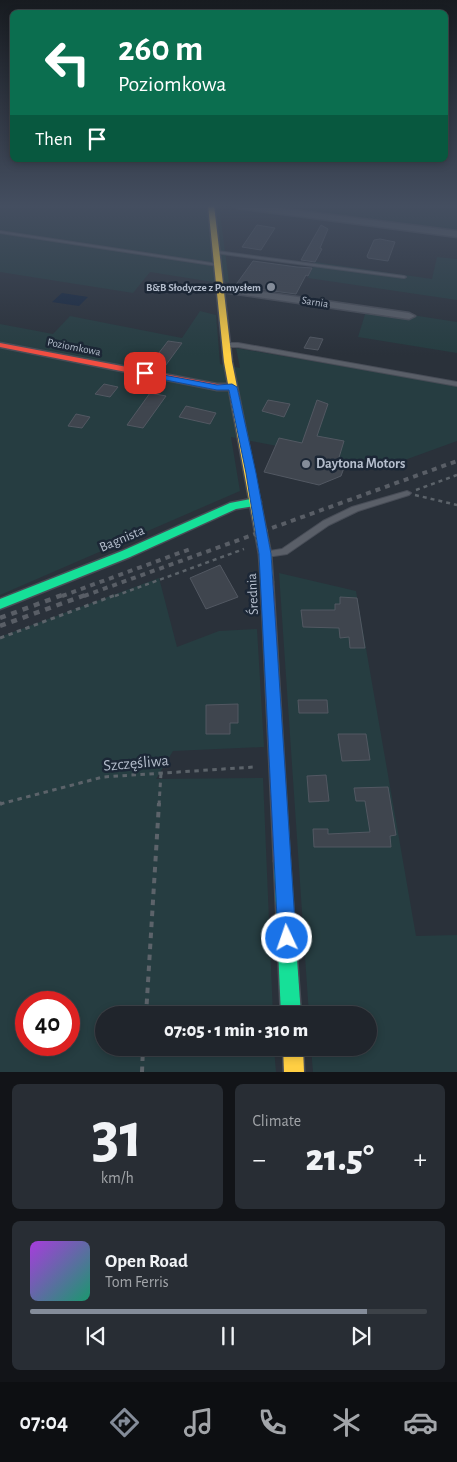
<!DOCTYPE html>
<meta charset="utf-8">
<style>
body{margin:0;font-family:"Alegreya Sans",sans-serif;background:#282d34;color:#f1f3f6;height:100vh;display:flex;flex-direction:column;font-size:19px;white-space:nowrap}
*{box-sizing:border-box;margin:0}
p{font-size:16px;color:#a2a5a9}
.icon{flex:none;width:28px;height:28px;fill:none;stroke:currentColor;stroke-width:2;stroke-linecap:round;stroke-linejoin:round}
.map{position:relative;height:1072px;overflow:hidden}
.drawer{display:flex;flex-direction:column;gap:12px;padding:12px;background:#121418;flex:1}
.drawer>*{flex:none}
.banner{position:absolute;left:10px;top:10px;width:438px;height:152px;border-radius:8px;box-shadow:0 2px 8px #0003,0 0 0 1px #3d4248;background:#0b6e4f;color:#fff;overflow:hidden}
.speed{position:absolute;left:15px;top:991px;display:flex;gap:10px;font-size:25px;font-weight:700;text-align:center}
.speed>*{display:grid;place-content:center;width:65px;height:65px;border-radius:50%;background:#20252c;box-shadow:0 2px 8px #0003,0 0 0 1px #3d4248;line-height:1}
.speed .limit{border:8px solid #d22;background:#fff;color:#111}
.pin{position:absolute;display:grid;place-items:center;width:42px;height:42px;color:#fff;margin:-21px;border-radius:10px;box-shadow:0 2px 8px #0006}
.me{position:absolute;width:55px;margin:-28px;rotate:357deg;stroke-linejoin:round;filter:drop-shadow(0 0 4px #0008)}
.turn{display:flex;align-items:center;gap:18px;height:105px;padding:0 25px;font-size:22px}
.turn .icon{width:65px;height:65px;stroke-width:2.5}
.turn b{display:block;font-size:35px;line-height:42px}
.then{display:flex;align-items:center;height:48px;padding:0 25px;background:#0003;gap:10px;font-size:19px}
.big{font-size:38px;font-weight:800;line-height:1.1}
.drawer .tile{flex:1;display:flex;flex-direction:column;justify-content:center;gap:8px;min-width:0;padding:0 18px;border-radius:8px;background:#282d34}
.drawer .dial{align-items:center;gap:0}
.dial b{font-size:65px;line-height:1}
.song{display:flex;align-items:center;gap:15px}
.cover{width:60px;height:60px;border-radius:8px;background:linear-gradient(135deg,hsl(280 70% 55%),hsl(160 70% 35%))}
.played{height:5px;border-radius:2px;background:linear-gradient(90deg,#848c99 85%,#3d4248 85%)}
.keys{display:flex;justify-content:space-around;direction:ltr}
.heat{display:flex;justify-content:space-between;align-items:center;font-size:28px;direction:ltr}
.drawer .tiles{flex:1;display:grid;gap:12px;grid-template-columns:1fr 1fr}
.tile:last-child{grid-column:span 2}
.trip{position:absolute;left:95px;top:1006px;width:282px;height:50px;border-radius:25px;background:#20252c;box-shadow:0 2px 8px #0003,0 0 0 1px #3d4248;font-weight:800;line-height:50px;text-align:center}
.dock{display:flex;height:80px;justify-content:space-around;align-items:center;background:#0d0f12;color:#a2a5a9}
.dock .icon{width:35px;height:35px}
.dock .selected{color:#848c99}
.dock b{font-size:22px;color:#f1f3f6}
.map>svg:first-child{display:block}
</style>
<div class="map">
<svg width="457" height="1072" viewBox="0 0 457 1072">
<rect width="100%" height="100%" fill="#2a313a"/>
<g fill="#263d41" fill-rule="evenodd">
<polygon points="0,205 219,205 229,282 213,282 150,272 133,293 0,272"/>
<polygon points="224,205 457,205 457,235"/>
<polygon points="437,257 457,259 457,300 308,278 315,262 432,279"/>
<polygon points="367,308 457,322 457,353 358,337"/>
<polygon points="200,311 216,315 220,364 240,368 236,348 457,386 457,441 391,465 374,465 231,437 240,491 0,595 0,324 53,334 70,316 182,338"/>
<polygon points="279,573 356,591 416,936 457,935 457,1072 313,1072 311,1048 369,1048 369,1015 309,1015"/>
<path d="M159,578L177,647L219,631L257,629L264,747L173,751L156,779L263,778L273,1015H104V1048H274L276,1072H0V637ZM26,1002H69V1045H26Z"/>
</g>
<polygon fill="#172840" points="62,293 88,297 79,306 52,302"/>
<g fill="#3f454e" stroke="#525862">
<polygon points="257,225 275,228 261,250 242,247"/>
<polygon points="321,225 328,229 320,248 322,249 315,262 301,260"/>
<polygon points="380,239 395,242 388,261 368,258 367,256 374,240"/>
<polygon points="253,261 297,267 312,268 308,276 306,275 296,294 235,286"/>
<polygon points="310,337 323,339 318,350 304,348"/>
<polygon points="168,341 182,343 163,369 149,366"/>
<polygon points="104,384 118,387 110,397 95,394"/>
<polygon points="150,393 166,396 143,428 127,425"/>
<polygon points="268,400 290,404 284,417 262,411"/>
<polygon points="317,400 328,404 317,436 344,441 337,464 345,465 341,476 319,485 264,472 279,438 302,443"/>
<polygon points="186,406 216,413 210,424 179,417"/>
<polygon points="76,414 90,417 82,428 68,426"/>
<polygon points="220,565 238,597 206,609 190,578"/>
<polygon points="340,597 357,598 365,648 350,648 349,637 340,638 339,628 303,627 301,610 335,610 335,604 340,604"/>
<polygon points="298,700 327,700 328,713 299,713"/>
<polygon points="238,704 238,723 230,723 230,734 206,734 206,705"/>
<polygon points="338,734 366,734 370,760 342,761"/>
<polygon points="326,775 329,801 309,802 307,776"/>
<polygon points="388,787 396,835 390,836 391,847 314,847 313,829 328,829 328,834 370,832 365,801 356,801 354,788"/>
</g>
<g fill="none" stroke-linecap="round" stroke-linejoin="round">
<defs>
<g id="lane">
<polygon points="0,231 218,264 220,265 218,266 0,233"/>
<polygon points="217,251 404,276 406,277 404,278 215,253 215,252"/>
<polygon points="238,343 457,382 457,386 238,347 225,347 222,345 225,343"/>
<polygon points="407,491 411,493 409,495 358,511 329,525 287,554 267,557 264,556 263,554 264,552 282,549 323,521 352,507"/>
</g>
<g id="street">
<polygon points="233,205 254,205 457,231 457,237 237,208"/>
<polygon points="220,286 409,313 415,316 409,319 216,291 215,289 216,287"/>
</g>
<g id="fast">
<polygon points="256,498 261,502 260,505 236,509 130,557 0,609 0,599 122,551 230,503"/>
<polygon points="282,853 288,855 290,861 301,1015 281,1015 274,861 276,855"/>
</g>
<g id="slow">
<polygon points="208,205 214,205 232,362 271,554 273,582 271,585 263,585 261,582 259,554 224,362"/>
<polygon points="283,1048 303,1048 304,1072 284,1072"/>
</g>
<g id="jam">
<polygon points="0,343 217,384 232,384 236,387 232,390 217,390 0,347"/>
<polygon points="267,577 271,579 273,582 290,861 288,867 282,869 276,867 274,861 261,582 263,579"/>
</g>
</defs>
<use href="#lane" stroke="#484d57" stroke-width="2"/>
<use href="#street" stroke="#484d57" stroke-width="3"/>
<use href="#fast" stroke="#484d57" stroke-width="3"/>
<use href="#slow" stroke="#484d57" stroke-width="3"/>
<use href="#jam" stroke="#484d57" stroke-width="3"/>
<g stroke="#5c636a" stroke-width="2.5" stroke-dasharray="4 4" stroke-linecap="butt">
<polyline points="416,490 457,475"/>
<polyline points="415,495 457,505"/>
<polyline points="115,596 244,549"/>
</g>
<g stroke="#5c636a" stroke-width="3" stroke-dasharray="4.5 4.5" stroke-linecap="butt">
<polyline points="0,638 118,594"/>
<polyline points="0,804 103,777 254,767"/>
<polyline points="159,805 161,773"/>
</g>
<g stroke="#5c636a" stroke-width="4" stroke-dasharray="5.5 5.5" stroke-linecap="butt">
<polyline points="0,804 2,803"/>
<polyline points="146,1015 159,803"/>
<polyline points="142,1072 143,1048"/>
</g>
<use href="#lane" fill="#5a5f68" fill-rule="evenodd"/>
<use href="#street" fill="#5a5f68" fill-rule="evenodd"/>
<use href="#fast" fill="#16e098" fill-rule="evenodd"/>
<use href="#slow" fill="#ffcf43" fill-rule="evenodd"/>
<use href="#jam" fill="#f24e42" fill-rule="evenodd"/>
<g stroke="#595e66" stroke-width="4" stroke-dasharray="5 5" stroke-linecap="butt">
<polyline points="62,596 193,548"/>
<polyline points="84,596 457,461"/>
</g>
<g stroke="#595e66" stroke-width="4.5" stroke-dasharray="6 6" stroke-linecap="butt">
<polyline points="0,618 65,594"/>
<polyline points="0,626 88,594"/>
</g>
</g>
<linearGradient id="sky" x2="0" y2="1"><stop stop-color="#171b20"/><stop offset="0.58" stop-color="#444e60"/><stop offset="1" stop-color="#444e60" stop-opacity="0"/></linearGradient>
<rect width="457" height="355" fill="url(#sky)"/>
<polygon fill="#1a73e8" stroke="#114b97" points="142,371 217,385 232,384 237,387 256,473 271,554 296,938 293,945 287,947 280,945 278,938 259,554 246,473 229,390 217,390 145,376 140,373"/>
<g fill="#848c99" stroke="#1c2736" stroke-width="2">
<circle cx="271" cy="287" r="5"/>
<circle cx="306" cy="464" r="5"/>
</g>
<g text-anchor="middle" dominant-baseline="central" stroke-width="5" stroke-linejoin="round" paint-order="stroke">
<g font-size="11" font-weight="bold" fill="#b4bdcc" stroke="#1c2736" text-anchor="end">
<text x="261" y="287">B&amp;B Słodycze z Pomysłem</text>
</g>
<g font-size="11" fill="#b4bdcc" stroke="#1c2736">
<text transform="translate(315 302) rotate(9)">Sarnia</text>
<text transform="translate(74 347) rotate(11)">Poziomkowa</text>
</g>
<g font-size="14" font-weight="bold" fill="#b4bdcc" stroke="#1c2736" text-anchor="start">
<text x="316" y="464">Daytona Motors</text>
</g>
<g font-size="14" fill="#b4bdcc" stroke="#1c2736">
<text transform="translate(122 539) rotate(-23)">Bagnista</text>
<text transform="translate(253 594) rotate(-93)">Średnia</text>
</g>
<g font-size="16" fill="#b4bdcc" stroke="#1c2736">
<text transform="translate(136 763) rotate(-5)">Szczęśliwa</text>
</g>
</g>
</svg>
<div class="speed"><div class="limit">40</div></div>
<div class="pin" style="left:145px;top:373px;background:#d93025"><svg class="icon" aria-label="arrive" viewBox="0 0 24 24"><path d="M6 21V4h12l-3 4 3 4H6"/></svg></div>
<svg class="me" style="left:287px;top:938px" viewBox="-20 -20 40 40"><circle r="17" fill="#1a73e8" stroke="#fff" stroke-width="3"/><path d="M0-11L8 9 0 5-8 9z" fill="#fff"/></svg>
<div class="trip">07:05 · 1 min · 310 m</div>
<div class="banner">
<div class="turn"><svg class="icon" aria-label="left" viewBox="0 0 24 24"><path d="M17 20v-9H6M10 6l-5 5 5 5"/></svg><div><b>260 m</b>Poziomkowa</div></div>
<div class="then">Then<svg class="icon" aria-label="arrive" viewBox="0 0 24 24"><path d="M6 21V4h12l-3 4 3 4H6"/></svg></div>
</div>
</div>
<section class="drawer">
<div class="tiles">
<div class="tile dial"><b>31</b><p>km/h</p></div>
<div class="tile"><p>Climate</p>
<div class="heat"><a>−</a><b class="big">21.5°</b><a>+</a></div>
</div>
<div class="tile">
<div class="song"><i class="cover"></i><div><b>Open Road</b><p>Tom Ferris</p></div></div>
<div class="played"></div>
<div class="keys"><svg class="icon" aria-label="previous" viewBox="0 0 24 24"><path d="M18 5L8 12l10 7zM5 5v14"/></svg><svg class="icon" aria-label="pause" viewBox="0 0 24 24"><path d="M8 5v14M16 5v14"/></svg><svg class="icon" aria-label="next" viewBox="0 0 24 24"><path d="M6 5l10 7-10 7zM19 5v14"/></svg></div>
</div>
</div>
</section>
<nav class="dock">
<b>07:04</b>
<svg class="icon selected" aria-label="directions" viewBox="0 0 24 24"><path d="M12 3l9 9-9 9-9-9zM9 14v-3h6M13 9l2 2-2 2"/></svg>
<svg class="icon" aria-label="music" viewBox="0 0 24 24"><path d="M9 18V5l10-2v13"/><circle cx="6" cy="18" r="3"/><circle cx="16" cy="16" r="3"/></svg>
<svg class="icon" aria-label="phone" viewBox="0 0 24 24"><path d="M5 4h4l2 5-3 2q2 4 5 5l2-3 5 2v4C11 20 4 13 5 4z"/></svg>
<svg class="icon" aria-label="climate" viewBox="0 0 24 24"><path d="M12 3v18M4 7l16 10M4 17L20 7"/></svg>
<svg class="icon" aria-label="car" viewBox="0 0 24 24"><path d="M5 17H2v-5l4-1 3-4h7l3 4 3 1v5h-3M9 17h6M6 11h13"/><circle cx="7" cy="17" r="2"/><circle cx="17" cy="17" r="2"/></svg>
</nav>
